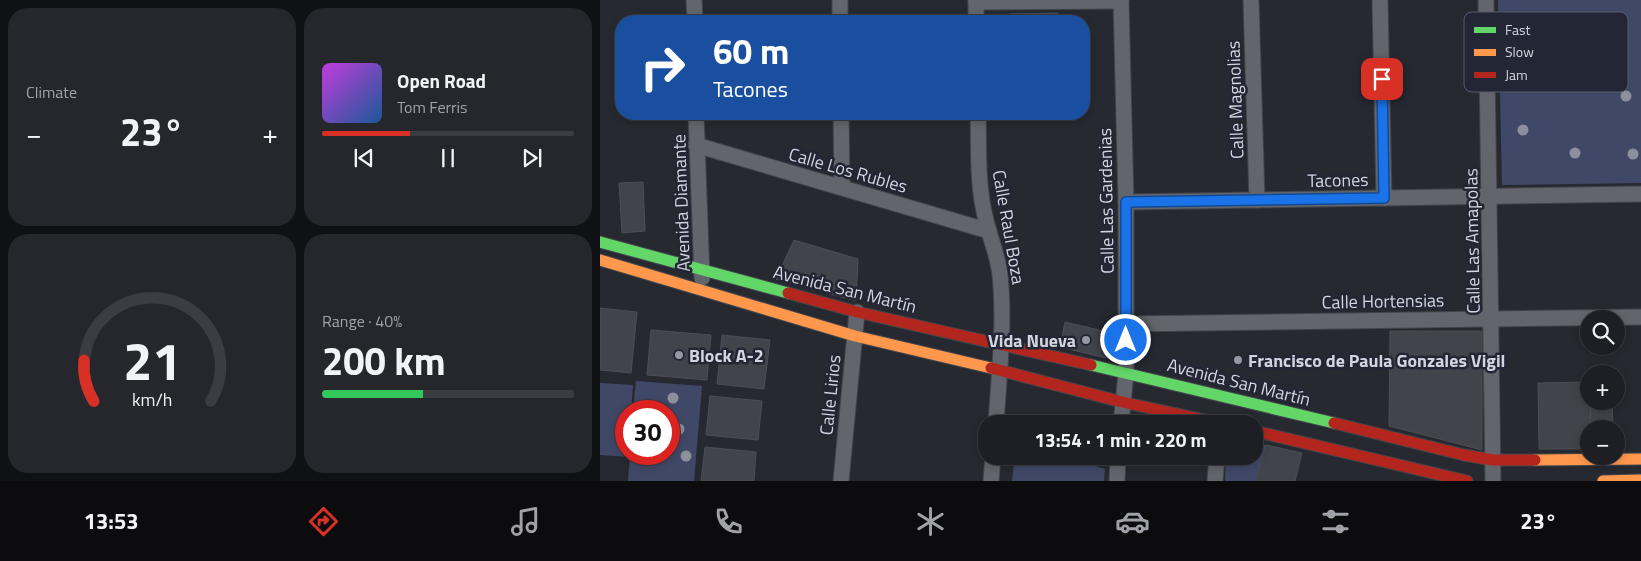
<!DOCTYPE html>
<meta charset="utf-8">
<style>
body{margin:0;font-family:"Titillium Web",sans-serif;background:#25272d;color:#f1f3f6;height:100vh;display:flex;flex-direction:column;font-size:19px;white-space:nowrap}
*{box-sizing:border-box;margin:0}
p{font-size:16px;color:#a0a2a7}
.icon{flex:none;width:28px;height:28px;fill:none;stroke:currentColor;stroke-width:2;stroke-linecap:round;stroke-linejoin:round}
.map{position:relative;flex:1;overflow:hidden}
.drawer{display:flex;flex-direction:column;gap:8px;padding:8px;background:#101114;width:600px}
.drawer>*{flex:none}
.hud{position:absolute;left:15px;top:15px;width:475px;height:105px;border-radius:20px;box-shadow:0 2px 8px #0003,0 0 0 1px #3b3d42;background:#1a4fa0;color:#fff;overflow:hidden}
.tools{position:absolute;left:980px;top:310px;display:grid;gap:10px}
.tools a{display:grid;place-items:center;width:45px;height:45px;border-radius:50%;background:#1d1f25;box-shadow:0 2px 8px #0003,0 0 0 1px #3b3d42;font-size:25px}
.speed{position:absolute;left:15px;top:400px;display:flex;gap:10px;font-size:25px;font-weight:700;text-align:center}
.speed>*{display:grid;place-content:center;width:65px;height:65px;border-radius:50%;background:#1d1f25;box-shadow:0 2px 8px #0003,0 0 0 1px #3b3d42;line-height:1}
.speed .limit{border:8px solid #d22;background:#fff;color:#111}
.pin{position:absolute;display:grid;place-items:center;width:42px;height:42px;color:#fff;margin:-21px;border-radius:10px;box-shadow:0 2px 8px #0006}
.me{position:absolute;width:55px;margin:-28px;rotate:0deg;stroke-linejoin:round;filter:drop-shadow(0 0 4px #0008)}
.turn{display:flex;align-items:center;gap:18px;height:105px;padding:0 15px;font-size:22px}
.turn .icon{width:65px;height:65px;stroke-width:2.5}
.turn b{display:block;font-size:35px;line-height:42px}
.big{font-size:38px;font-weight:700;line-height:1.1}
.drawer .card{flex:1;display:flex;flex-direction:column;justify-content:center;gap:8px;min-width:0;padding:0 18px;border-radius:20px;background:#25272d}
.drawer .dial{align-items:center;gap:0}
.dial svg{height:130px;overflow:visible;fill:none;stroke:#3b3d42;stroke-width:7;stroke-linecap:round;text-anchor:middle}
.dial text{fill:#f1f3f6;stroke:none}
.song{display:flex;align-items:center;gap:15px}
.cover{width:60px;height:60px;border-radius:8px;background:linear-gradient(135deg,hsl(290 70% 55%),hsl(210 70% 35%))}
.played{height:5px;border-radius:2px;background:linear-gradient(90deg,#d93025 35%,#3b3d42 35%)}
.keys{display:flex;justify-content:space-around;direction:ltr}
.heat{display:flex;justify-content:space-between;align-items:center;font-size:28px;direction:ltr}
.charge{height:8px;border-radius:4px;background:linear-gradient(90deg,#34c759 40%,#3b3d42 0)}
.drawer .tiles{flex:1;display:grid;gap:8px;grid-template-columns:repeat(2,1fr)}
.trip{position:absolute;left:378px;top:415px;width:285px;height:50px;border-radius:20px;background:#1d1f25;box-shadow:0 2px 8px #0003,0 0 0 1px #3b3d42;font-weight:700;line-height:50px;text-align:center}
.tabs{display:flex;height:80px;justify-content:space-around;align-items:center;background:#0c0c0f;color:#a0a2a7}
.tabs .icon{width:35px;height:35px}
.tabs .selected{color:#d93025}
.tabs b{font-size:22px;color:#f1f3f6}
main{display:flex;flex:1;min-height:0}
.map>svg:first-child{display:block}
</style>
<main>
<section class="drawer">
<div class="tiles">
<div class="card"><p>Climate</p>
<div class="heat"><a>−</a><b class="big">23°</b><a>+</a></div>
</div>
<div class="card">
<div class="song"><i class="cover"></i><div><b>Open Road</b><p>Tom Ferris</p></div></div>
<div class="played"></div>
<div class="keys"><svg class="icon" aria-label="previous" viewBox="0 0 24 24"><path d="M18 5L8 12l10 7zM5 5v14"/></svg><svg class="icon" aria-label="pause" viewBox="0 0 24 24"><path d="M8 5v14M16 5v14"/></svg><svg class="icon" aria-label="next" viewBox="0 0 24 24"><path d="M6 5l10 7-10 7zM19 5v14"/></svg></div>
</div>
<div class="card dial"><svg viewBox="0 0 100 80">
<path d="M14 69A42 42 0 1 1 86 69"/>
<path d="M14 69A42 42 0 0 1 8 44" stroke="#d93025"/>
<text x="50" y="56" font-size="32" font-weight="700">21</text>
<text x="50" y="72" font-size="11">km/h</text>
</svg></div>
<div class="card"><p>Range · 40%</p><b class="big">200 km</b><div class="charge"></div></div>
</div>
</section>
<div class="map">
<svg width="1041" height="481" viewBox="0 0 1041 481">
<rect width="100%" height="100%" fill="#272931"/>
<g fill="#404867">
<polygon points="898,0 1041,0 1041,183 902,185"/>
<polygon points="36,381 102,386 94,481 28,481 30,454 69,454 69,411 33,411"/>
<polygon points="0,383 33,385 31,411 26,411 28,457 0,455"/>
<polygon points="654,442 666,445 656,481 625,481 626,456 654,456"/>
<polygon points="448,456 463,456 505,469 504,481 412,481 414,463"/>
</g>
<g fill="#42444b" stroke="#4c4e55">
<polygon points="458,13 458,21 402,21 409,14"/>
<polygon points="43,182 45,231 22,233 19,183"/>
<polygon points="194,240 258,259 256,301 176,279"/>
<polygon points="0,308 37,312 31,373 0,370"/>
<polygon points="465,322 512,333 506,358 460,347"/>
<polygon points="51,330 111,335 107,380 47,375"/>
<polygon points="790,331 882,331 882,450 789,426"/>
<polygon points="122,335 170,340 164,389 117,384"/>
<polygon points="989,382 989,401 991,401 989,449 939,449 938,383"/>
<polygon points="110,396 162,401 158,440 106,435"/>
<polygon points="991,401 1012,401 1013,429 990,429"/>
<polygon points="666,445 702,453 695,481 656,481"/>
<polygon points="105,447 156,452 154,481 101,481"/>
</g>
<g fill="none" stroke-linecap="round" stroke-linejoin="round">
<defs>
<g id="street">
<polyline points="94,0 95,21"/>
<polyline points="240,0 240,21"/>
<polyline points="376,0 376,21"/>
<polyline points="651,0 657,200"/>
<polyline points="780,0 784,198"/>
<polyline points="886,0 893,481"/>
<polyline points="376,2 521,1"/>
<polyline points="96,114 102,278"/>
<polyline points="241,114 242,187"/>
<path d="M378,114C379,148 377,183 385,216C389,236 398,255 400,275C405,325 399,374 396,424"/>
<polyline points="96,145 389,231"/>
<polyline points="526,202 1041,194"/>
<polyline points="526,324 1041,317"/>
<polyline points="521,424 526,373 526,202 521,0"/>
<polyline points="241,481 257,312"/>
<polyline points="391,481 393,456"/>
<polyline points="517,481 518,456"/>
<polyline points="615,481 617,456"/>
</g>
<g id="fast">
<polyline points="0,242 188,293"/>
<polyline points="491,365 734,423"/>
</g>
<g id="slow">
<polyline points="0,260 255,336 391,368"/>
<polyline points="935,460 1041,459"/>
<polyline points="1003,481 1041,480"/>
</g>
<g id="jam">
<polyline points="188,293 257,312 491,365"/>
<polyline points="391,368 522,402 623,424"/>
<polyline points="734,423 864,455 893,460 935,460"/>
<polyline points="654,431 867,481"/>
</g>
</defs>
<use href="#street" stroke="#43454c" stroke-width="17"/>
<use href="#fast" stroke="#43454c" stroke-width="13"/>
<use href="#slow" stroke="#43454c" stroke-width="13"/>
<use href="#jam" stroke="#43454c" stroke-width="13"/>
<use href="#street" stroke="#63656c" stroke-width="15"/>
<use href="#fast" stroke="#63d668" stroke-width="11"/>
<use href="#slow" stroke="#ff974d" stroke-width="11"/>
<use href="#jam" stroke="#b3261e" stroke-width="11"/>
</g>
<g fill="#8c8f9c">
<circle cx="1026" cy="96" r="5.5"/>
<circle cx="923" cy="130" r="5.5"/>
<circle cx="975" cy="153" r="5.5"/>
<circle cx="1033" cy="154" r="5.5"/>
<circle cx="73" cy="398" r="5.5"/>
<circle cx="79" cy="429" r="5.5"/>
<circle cx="86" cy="456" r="5.5"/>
</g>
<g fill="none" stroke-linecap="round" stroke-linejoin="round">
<defs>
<polyline id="route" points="526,340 526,202 784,198 782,79"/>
</defs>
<use href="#route" stroke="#114b97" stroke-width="12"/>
<use href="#route" stroke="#1a73e8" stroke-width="9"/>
</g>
<g fill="#9699a1" stroke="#232735" stroke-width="2">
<circle cx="486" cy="340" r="5"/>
<circle cx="79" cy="355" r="5"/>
<circle cx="638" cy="360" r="5"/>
</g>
<g text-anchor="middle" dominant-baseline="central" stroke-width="5" stroke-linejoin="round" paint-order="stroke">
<g font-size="18" fill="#d2d5de" stroke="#232735">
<text transform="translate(635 100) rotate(-92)">Calle Magnolias</text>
<text transform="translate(248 170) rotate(16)">Calle Los Rubles</text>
<text transform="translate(738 180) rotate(-1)">Tacones</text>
<text transform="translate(506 201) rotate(-91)">Calle Las Gardenias</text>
<text transform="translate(81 203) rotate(-92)">Avenida Diamante</text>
<text transform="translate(409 227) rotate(80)">Calle Raul Boza</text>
<text transform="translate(872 241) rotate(-91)">Calle Las Amapolas</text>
<text transform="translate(245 289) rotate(14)">Avenida San Martín</text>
<text transform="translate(783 301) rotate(-1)">Calle Hortensias</text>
<text transform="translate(639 382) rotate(14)">Avenida San Martín</text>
<text transform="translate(230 395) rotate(-84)">Calle Lirios</text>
</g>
<g font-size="18" font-weight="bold" fill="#d2d5de" stroke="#232735" text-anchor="start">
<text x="476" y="340" text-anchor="end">Vida Nueva</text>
<text x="89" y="355">Block A-2</text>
<text x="648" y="360">Francisco de Paula Gonzales Vigil</text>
</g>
</g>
<rect x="864" y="12" width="164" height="80" rx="8" fill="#232735" stroke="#585b68" stroke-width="1"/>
<rect x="874" y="27" width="22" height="6" fill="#63d668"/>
<rect x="874" y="49" width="22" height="7" fill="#ff974d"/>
<rect x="874" y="72" width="22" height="6" fill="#b3261e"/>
<g font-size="14" fill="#d2d5de">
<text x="905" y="35">Fast</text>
<text x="905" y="57">Slow</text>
<text x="905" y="80">Jam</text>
</g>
</svg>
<div class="tools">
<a><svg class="icon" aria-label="search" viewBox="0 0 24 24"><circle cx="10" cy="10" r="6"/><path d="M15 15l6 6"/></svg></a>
<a>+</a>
<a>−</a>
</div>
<div class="speed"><div class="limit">30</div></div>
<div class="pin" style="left:782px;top:79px;background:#d93025"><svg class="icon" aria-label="arrive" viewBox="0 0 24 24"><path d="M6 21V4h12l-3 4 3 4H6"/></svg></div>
<svg class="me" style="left:526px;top:340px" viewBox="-20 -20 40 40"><circle r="17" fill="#1a73e8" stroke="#fff" stroke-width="3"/><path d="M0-11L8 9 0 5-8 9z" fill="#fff"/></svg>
<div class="trip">13:54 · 1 min · 220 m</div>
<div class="hud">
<div class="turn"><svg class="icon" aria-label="right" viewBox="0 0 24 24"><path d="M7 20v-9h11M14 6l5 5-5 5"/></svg><div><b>60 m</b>Tacones</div></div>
</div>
</div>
</main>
<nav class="tabs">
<b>13:53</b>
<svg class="icon selected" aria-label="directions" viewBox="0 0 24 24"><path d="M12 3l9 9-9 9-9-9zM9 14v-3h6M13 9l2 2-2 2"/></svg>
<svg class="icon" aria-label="music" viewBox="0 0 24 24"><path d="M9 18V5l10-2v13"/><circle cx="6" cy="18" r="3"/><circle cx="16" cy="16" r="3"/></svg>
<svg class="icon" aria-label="phone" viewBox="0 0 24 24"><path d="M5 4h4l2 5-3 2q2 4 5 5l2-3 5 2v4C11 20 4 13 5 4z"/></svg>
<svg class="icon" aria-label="climate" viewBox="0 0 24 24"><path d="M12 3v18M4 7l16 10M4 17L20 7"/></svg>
<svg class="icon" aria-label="car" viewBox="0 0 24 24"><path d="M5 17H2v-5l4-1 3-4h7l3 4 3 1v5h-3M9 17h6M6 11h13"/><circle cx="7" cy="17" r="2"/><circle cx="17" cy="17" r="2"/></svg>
<svg class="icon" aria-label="filters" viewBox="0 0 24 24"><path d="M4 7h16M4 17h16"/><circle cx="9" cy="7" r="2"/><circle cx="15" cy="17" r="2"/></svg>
<b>23°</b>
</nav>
